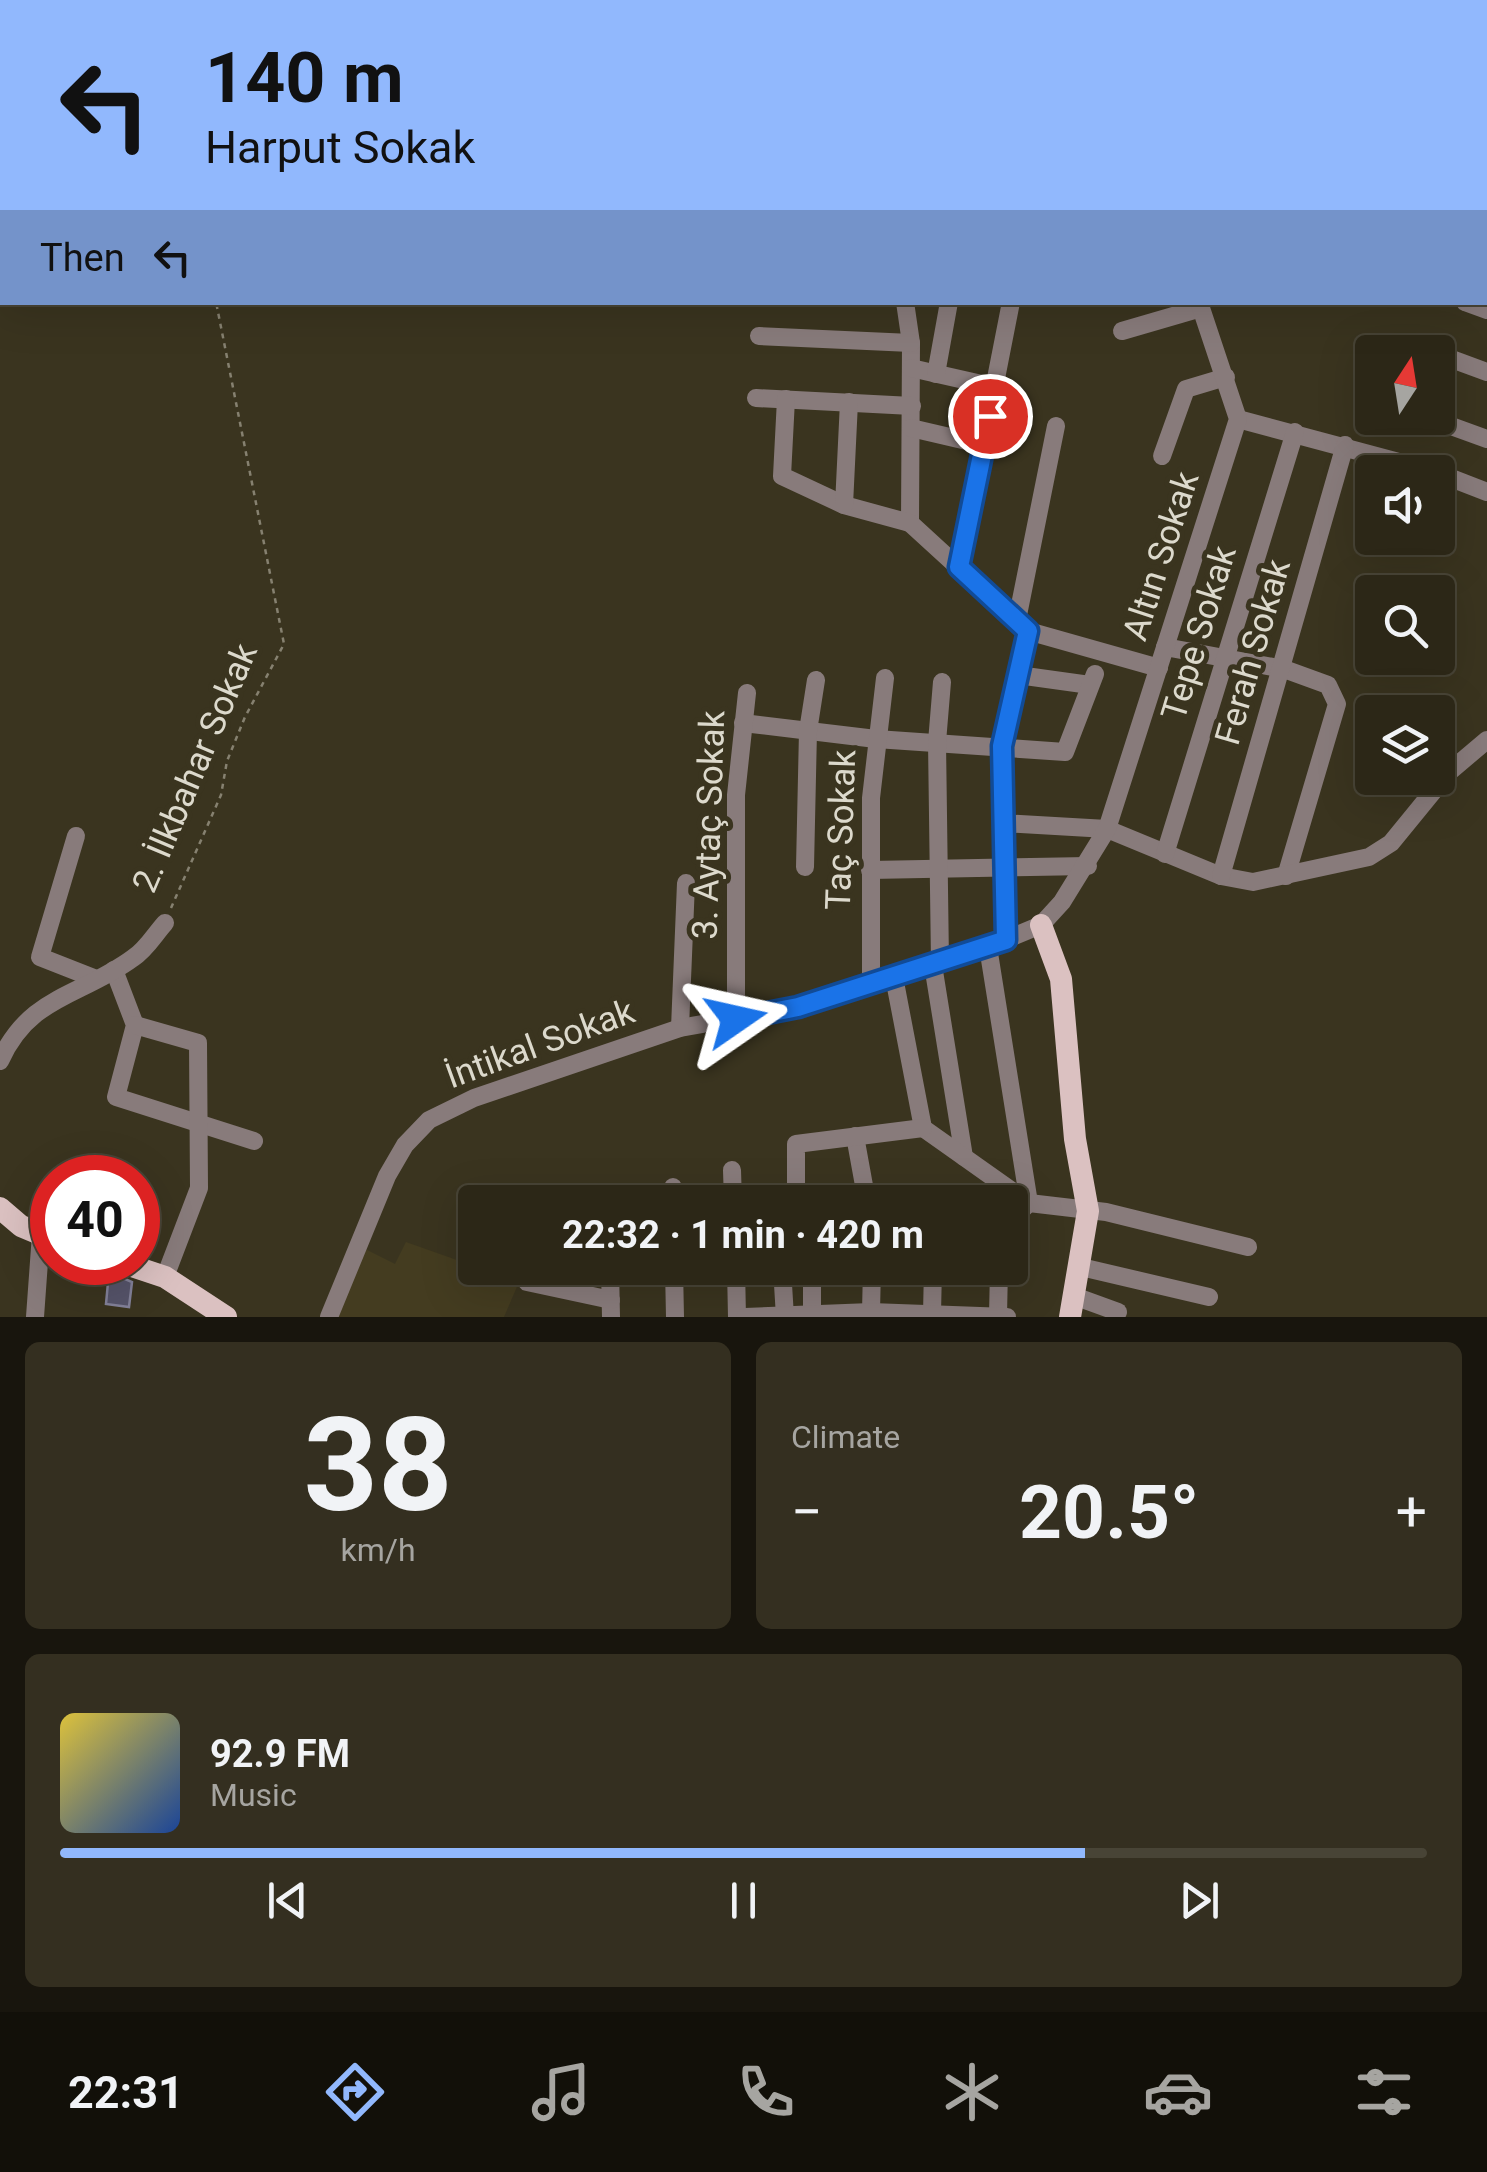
<!DOCTYPE html>
<meta charset="utf-8">
<style>
body{margin:0;font-family:Roboto,sans-serif;background:#342f20;color:#f1f3f6;height:100vh;display:flex;flex-direction:column;font-size:38px;white-space:nowrap}
*{box-sizing:border-box;margin:0}
p{font-size:32px;color:#a6a5a1}
.icon{flex:none;width:55px;height:55px;fill:none;stroke:currentColor;stroke-width:2;stroke-linecap:round;stroke-linejoin:round}
.map{position:relative;height:1317px;overflow:hidden}
.sheet{display:flex;flex-direction:column;gap:25px;padding:25px;background:#18150d;flex:1}
.sheet>*{flex:none}
.guide{position:absolute;left:0px;top:0px;width:1488px;height:305px;box-shadow:0 10px 40px #0002,0 0 0 2px #484436;background:#91b8fd;color:#111;overflow:hidden}
.needle{width:65px;rotate:12deg}
.tools{position:absolute;left:1355px;top:335px;display:grid;gap:20px}
.tools a{display:grid;place-items:center;width:100px;height:100px;border-radius:10px;background:#2c2717;box-shadow:0 10px 40px #0002,0 0 0 2px #484436;font-size:50px}
.speed{position:absolute;left:30px;top:1155px;display:flex;gap:20px;font-size:50px;font-weight:700;text-align:center}
.speed>*{display:grid;place-content:center;width:130px;height:130px;border-radius:50%;background:#2c2717;box-shadow:0 10px 40px #0002,0 0 0 2px #484436;line-height:1}
.speed .limit{border:15px solid #d22;background:#fff;color:#111}
.pin{position:absolute;display:grid;place-items:center;width:85px;height:85px;color:#fff;margin:-42px;border:5px solid #fff;border-radius:50%;box-shadow:0 2px 10px #0007}
.me{position:absolute;width:110px;margin:-55px;rotate:79deg;stroke-linejoin:round;filter:drop-shadow(0 0 8px #0008)}
.turn{display:flex;align-items:center;gap:35px;height:210px;padding:0 40px;font-size:45px}
.turn .icon{width:130px;height:130px;stroke-width:2.5}
.turn b{display:block;font-size:70px;line-height:85px}
.then{display:flex;align-items:center;height:95px;padding:0 40px;background:#0003;gap:20px;font-size:38px}
.big{font-size:75px;font-weight:700;line-height:1.1}
.sheet .widget{flex:1;display:flex;flex-direction:column;justify-content:center;gap:15px;min-width:0;padding:0 35px;border-radius:15px;background:#342f20}
.sheet .dial{align-items:center;gap:0}
.dial b{font-size:130px;line-height:1}
.song{display:flex;align-items:center;gap:30px}
.cover{width:120px;height:120px;border-radius:15px;background:linear-gradient(135deg,hsl(50 70% 55%),hsl(220 70% 35%))}
.played{height:10px;border-radius:5px;background:linear-gradient(90deg,#91b8fd 75%,#484436 75%)}
.keys{display:flex;justify-content:space-around;direction:ltr}
.heat{display:flex;justify-content:space-between;align-items:center;font-size:55px;direction:ltr}
.sheet .tiles{flex:1;display:grid;gap:25px;grid-template-columns:1fr 1fr}
.widget:last-child{grid-column:span 2}
.trip{position:absolute;left:458px;top:1185px;width:570px;height:100px;border-radius:10px;background:#2c2717;box-shadow:0 10px 40px #0002,0 0 0 2px #484436;font-weight:700;line-height:100px;text-align:center}
.menu{display:flex;height:160px;justify-content:space-around;align-items:center;background:#121009;color:#a6a5a1}
.menu .icon{width:70px;height:70px}
.menu .current{color:#91b8fd}
.menu b{font-size:45px;color:#f1f3f6}
.map>svg:first-child{display:block}
</style>
<div class="map">
<svg width="1487" height="1317" viewBox="0 0 1487 1317">
<rect width="100%" height="100%" fill="#3a341f"/>
<polygon fill="#443c20" points="406,1242 519,1282 504,1317 338,1317 363,1248 395,1264"/>
<polygon fill="#555369" stroke="#828098" stroke-width="2.5" points="109,1272 132,1282 129,1307 106,1304"/>
<g fill="none" stroke-linecap="round" stroke-linejoin="round">
<polyline stroke="#868170" stroke-width="2.5" stroke-dasharray="5 5" stroke-linecap="butt" points="171,908 221,795 227,761 245,717 284,644 216,302"/>
<g stroke="#887b7b" stroke-width="18">
<polyline points="485,0 487,2"/>
<polyline points="968,0 977,2"/>
<polyline points="1201,0 1212,2"/>
<polyline points="138,2 138,0"/>
<polyline points="246,2 246,0"/>
<polyline points="372,2 373,0"/>
<polyline points="624,2 625,0"/>
<polyline points="687,2 687,0"/>
<polyline points="866,2 866,0"/>
<polyline points="1126,2 1127,0"/>
<polyline points="1485,87 1487,87"/>
<polyline points="1485,165 1487,165"/>
<polyline points="1485,236 1487,237"/>
<polyline points="905,302 911,343 910,523 1028,631 1159,668"/>
<polyline points="1465,302 1487,310"/>
<polyline points="1122,331 1201,308"/>
<polyline points="759,336 911,343"/>
<polyline points="1438,354 1487,372"/>
<polyline points="911,368 995,387"/>
<polyline points="936,374 949,302"/>
<polyline points="756,398 912,406"/>
<polyline points="786,399 782,476 844,505 910,523"/>
<polyline points="1429,418 1487,439"/>
<polyline points="1238,419 1436,472"/>
<polyline points="911,428 984,445"/>
<polyline points="1162,456 1186,389 1226,377"/>
<polyline points="1438,473 1487,492"/>
<polyline points="844,505 849,402"/>
<polyline points="959,567 1011,302"/>
<polyline points="1017,620 1056,426"/>
<polyline points="1165,647 1284,669 1328,685 1337,704 1286,876"/>
<polyline points="1018,675 1090,685"/>
<polyline points="743,723 876,739 1065,752 1095,674"/>
<polyline points="1002,823 1107,829 1221,876 1253,882 1369,857 1391,843 1449,772 1487,740"/>
<polyline points="76,836 40,957 96,979"/>
<polyline points="1165,854 1295,432"/>
<polyline points="805,867 808,731 816,680"/>
<polyline points="870,870 1088,866"/>
<polyline points="1221,876 1345,445"/>
<polyline points="1006,940 1002,747 1028,631"/>
<polyline points="988,947 1029,1203 1010,1221"/>
<polyline points="940,962 937,742 942,682"/>
<polyline points="933,965 964,1157 1029,1203 1106,1212 1248,1247"/>
<polyline points="114,970 135,1025 116,1097 254,1141"/>
<polyline points="894,977 923,1128 964,1157"/>
<polyline points="871,985 871,798 885,678"/>
<polyline points="736,1019 736,795 747,693"/>
<polyline points="135,1025 198,1043 199,1188 165,1277"/>
<polyline points="680,1028 686,883"/>
<path d="M0,1061C30,995 80,997 133,958C146,950 155,934 165,923"/>
<polyline points="855,1136 867,1202"/>
<polyline points="732,1170 733,1202"/>
<polyline points="673,1187 673,1202"/>
<polyline points="610,1193 610,1202"/>
<polyline points="796,1202 796,1144 923,1128"/>
<polyline points="934,1202 935,1194"/>
<polyline points="1081,1267 1209,1297"/>
<polyline points="610,1268 611,1317"/>
<polyline points="674,1268 675,1317"/>
<polyline points="736,1268 737,1317"/>
<polyline points="782,1268 785,1317"/>
<polyline points="812,1268 812,1314"/>
<polyline points="527,1282 611,1300"/>
<polyline points="1074,1296 1118,1312"/>
<polyline points="871,1312 872,1268"/>
<polyline points="932,1314 933,1268"/>
<polyline points="998,1316 999,1268"/>
<polyline points="35,1317 41,1234"/>
<polyline points="329,1317 387,1176 405,1145 429,1120 474,1098 680,1028 798,1007 988,947 1041,925 1062,902 1107,829 1238,419 1199,302"/>
<polyline points="745,1317 871,1312 1007,1317"/>
</g>
<g stroke="#dbc1c1" stroke-width="22">
<polyline points="1041,925 1061,979 1075,1139 1088,1211 1070,1317"/>
<polyline points="0,1208 21,1226 52,1239"/>
<polyline points="120,1262 165,1277 226,1317"/>
</g>
</g>
<g fill="none" stroke-linecap="round" stroke-linejoin="round">
<defs>
<polyline id="route" points="736,1019 798,1007 1006,940 1002,746 1028,631 959,567 990,416"/>
</defs>
<use href="#route" stroke="#114b97" stroke-width="25"/>
<use href="#route" stroke="#1a73e8" stroke-width="18"/>
</g>
<g text-anchor="middle" dominant-baseline="central" stroke-width="10" stroke-linejoin="round" paint-order="stroke">
<g font-size="35" fill="#dcd9cc" stroke="#3a341f">
<text transform="translate(1161 556) rotate(-72)">Altın Sokak</text>
<text transform="translate(1199 633) rotate(-73)">Tepe Sokak</text>
<text transform="translate(1253 652) rotate(-74)">Ferah Sokak</text>
<text transform="translate(195 768) rotate(-67)">2. İlkbahar Sokak</text>
<text transform="translate(709 825) rotate(-88)">3. Aytaç Sokak</text>
<text transform="translate(841 830) rotate(-88)">Taç Sokak</text>
<text transform="translate(540 1044) rotate(-20)">İntikal Sokak</text>
</g>
</g>
</svg>
<div class="tools">
<a><svg class="needle" viewBox="-14 -14 28 28"><path d="M0-13l5 13h-10z" fill="#e53935"/><path d="M0 13l5-13h-10z" fill="#a6a5a1"/></svg></a>
<a><svg class="icon" aria-label="sound" viewBox="0 0 24 24"><path d="M4 9h4l5-4v14l-5-4H4zM17 9q2 3 0 6"/></svg></a>
<a><svg class="icon" aria-label="search" viewBox="0 0 24 24"><circle cx="10" cy="10" r="6"/><path d="M15 15l6 6"/></svg></a>
<a><svg class="icon" aria-label="layers" viewBox="0 0 24 24"><path d="M12 4l9 5-9 5-9-5zM3 14l9 5 9-5"/></svg></a>
</div>
<div class="speed"><div class="limit">40</div></div>
<div class="pin" style="left:990px;top:416px;background:#d93025"><svg class="icon" aria-label="arrive" viewBox="0 0 24 24"><path d="M6 21V4h12l-3 4 3 4H6"/></svg></div>
<svg class="me" style="left:736px;top:1019px" viewBox="-20 -20 40 40"><path d="M0-17L14 15 0 8-14 15z" fill="#1a73e8" stroke="#fff" stroke-width="4"/></svg>
<div class="trip">22:32 · 1 min · 420 m</div>
<div class="guide">
<div class="turn"><svg class="icon" aria-label="left" viewBox="0 0 24 24"><path d="M17 20v-9H6M10 6l-5 5 5 5"/></svg><div><b>140 m</b>Harput Sokak</div></div>
<div class="then">Then<svg class="icon" aria-label="left" viewBox="0 0 24 24"><path d="M17 20v-9H6M10 6l-5 5 5 5"/></svg></div>
</div>
</div>
<section class="sheet">
<div class="tiles">
<div class="widget dial"><b>38</b><p>km/h</p></div>
<div class="widget"><p>Climate</p>
<div class="heat"><a>−</a><b class="big">20.5°</b><a>+</a></div>
</div>
<div class="widget">
<div class="song"><i class="cover"></i><div><b>92.9 FM</b><p>Music</p></div></div>
<div class="played"></div>
<div class="keys"><svg class="icon" aria-label="previous" viewBox="0 0 24 24"><path d="M18 5L8 12l10 7zM5 5v14"/></svg><svg class="icon" aria-label="pause" viewBox="0 0 24 24"><path d="M8 5v14M16 5v14"/></svg><svg class="icon" aria-label="next" viewBox="0 0 24 24"><path d="M6 5l10 7-10 7zM19 5v14"/></svg></div>
</div>
</div>
</section>
<nav class="menu">
<b>22:31</b>
<svg class="icon current" aria-label="directions" viewBox="0 0 24 24"><path d="M12 3l9 9-9 9-9-9zM9 14v-3h6M13 9l2 2-2 2"/></svg>
<svg class="icon" aria-label="music" viewBox="0 0 24 24"><path d="M9 18V5l10-2v13"/><circle cx="6" cy="18" r="3"/><circle cx="16" cy="16" r="3"/></svg>
<svg class="icon" aria-label="phone" viewBox="0 0 24 24"><path d="M5 4h4l2 5-3 2q2 4 5 5l2-3 5 2v4C11 20 4 13 5 4z"/></svg>
<svg class="icon" aria-label="climate" viewBox="0 0 24 24"><path d="M12 3v18M4 7l16 10M4 17L20 7"/></svg>
<svg class="icon" aria-label="car" viewBox="0 0 24 24"><path d="M5 17H2v-5l4-1 3-4h7l3 4 3 1v5h-3M9 17h6M6 11h13"/><circle cx="7" cy="17" r="2"/><circle cx="17" cy="17" r="2"/></svg>
<svg class="icon" aria-label="filters" viewBox="0 0 24 24"><path d="M4 7h16M4 17h16"/><circle cx="9" cy="7" r="2"/><circle cx="15" cy="17" r="2"/></svg>
</nav>
